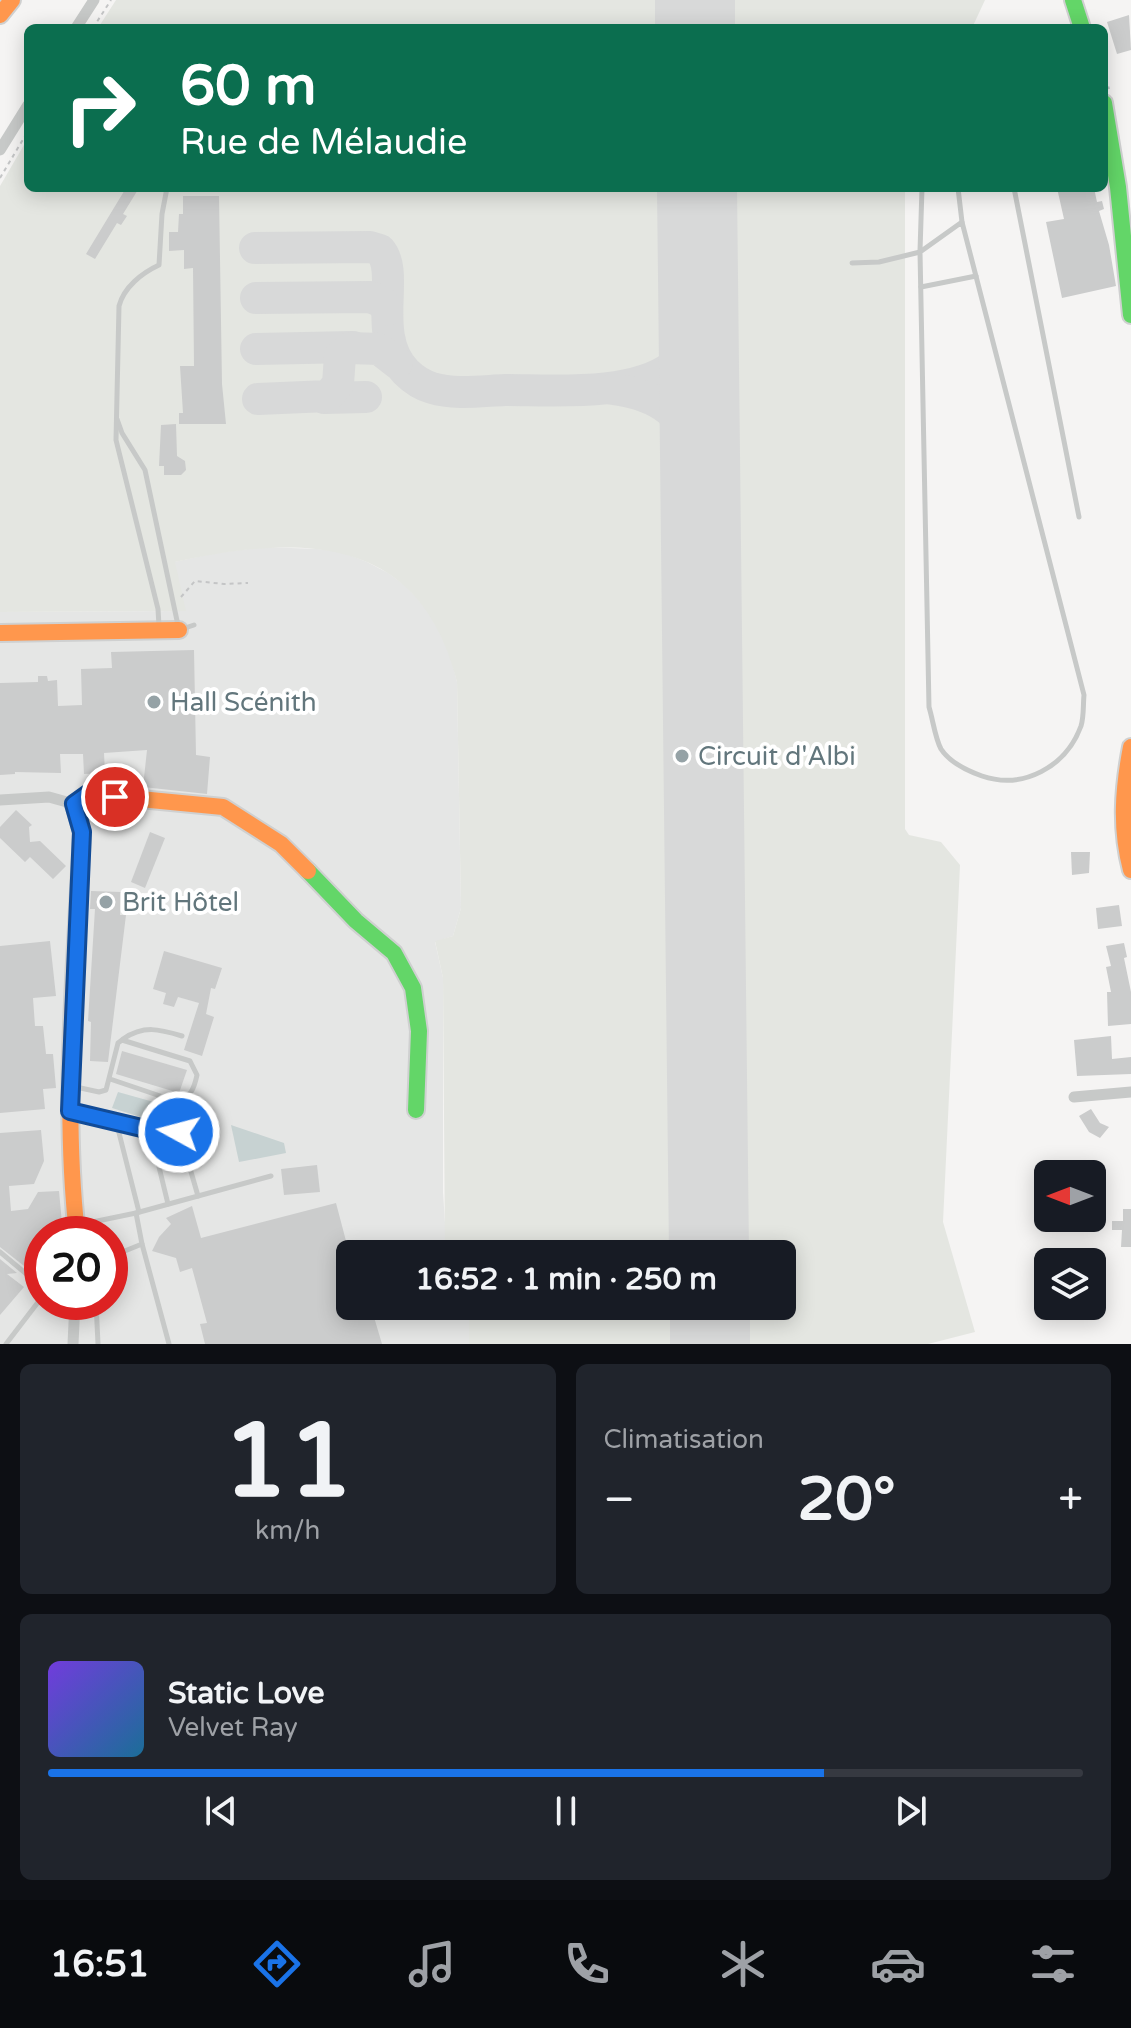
<!DOCTYPE html>
<html lang="fr">
<meta charset="utf-8">
<style>
body{margin:0;font-family:"Varela Round",sans-serif;background:#20242c;color:#f1f3f6;height:100vh;display:flex;flex-direction:column;font-size:30px;white-space:nowrap}
*{box-sizing:border-box;margin:0}
p{font-size:26px;color:#9ea1a6}
.icon{flex:none;width:44px;height:44px;fill:none;stroke:currentColor;stroke-width:2;stroke-linecap:round;stroke-linejoin:round}
.map{position:relative;height:1344px;overflow:hidden}
.panel{display:flex;flex-direction:column;gap:20px;padding:20px;background:#0d0f14;flex:1}
.panel>*{flex:none}
.banner{position:absolute;left:24px;top:24px;width:1084px;height:168px;border-radius:12px;box-shadow:0 4px 20px #0003;background:#0b6e4f;color:#fff;overflow:hidden}
.needle{width:52px;rotate:270deg}
.controls{position:absolute;left:1034px;top:1160px;display:grid;gap:16px}
.controls a{display:grid;place-items:center;width:72px;height:72px;border-radius:12px;background:#171b24;box-shadow:0 4px 20px #0003;font-size:40px}
.speed{position:absolute;left:24px;top:1216px;display:flex;gap:16px;font-size:40px;font-weight:700;text-align:center}
.speed>*{display:grid;place-content:center;width:104px;height:104px;border-radius:50%;background:#171b24;box-shadow:0 4px 20px #0003;line-height:1}
.speed .limit{border:12px solid #d22;background:#fff;color:#111}
.pin{position:absolute;display:grid;place-items:center;width:68px;height:68px;color:#fff;margin:-34px;border:4px solid #fff;border-radius:50%;box-shadow:0 2px 8px #0007}
.me{position:absolute;width:88px;margin:-44px;rotate:277deg;stroke-linejoin:round;filter:drop-shadow(0 0 6px #0008)}
.turn{display:flex;align-items:center;gap:28px;height:168px;padding:0 24px;font-size:36px}
.turn .icon{width:104px;height:104px;stroke-width:2.5}
.turn b{display:block;font-size:56px;line-height:68px}
.big{font-size:60px;font-weight:700;line-height:1.1}
.panel .tile{flex:1;display:flex;flex-direction:column;justify-content:center;gap:12px;min-width:0;padding:0 28px;border-radius:12px;background:#20242c}
.panel .dial{align-items:center;gap:0}
.dial b{font-size:104px;line-height:1}
.song{display:flex;align-items:center;gap:24px}
.cover{width:96px;height:96px;border-radius:12px;background:linear-gradient(135deg,hsl(260 70% 55%),hsl(200 70% 35%))}
.played{height:8px;border-radius:4px;background:linear-gradient(90deg,#1a73e8 75%,#363941 75%)}
.keys{display:flex;justify-content:space-around;direction:ltr}
.heat{display:flex;justify-content:space-between;align-items:center;font-size:44px;direction:ltr}
.panel .tiles{flex:1;display:grid;gap:20px;grid-template-columns:1fr 1fr}
.tile:last-child{grid-column:span 2}
.trip{position:absolute;left:336px;top:1240px;width:460px;height:80px;border-radius:12px;background:#171b24;box-shadow:0 4px 20px #0003;font-weight:700;line-height:80px;text-align:center}
.tab-bar{display:flex;height:128px;justify-content:space-around;align-items:center;background:#090b0e;color:#9ea1a6}
.tab-bar .icon{width:56px;height:56px}
.tab-bar .active{color:#1a73e8}
.tab-bar b{font-size:36px;color:#f1f3f6}
.map>svg:first-child{display:block}
</style>
<div class="map">
<svg width="1131" height="1344" viewBox="0 0 1131 1344">
<rect width="100%" height="100%" fill="#f5f4f3"/>
<path fill="#e5e6e5" fill-rule="evenodd" d="M264,547L318,549L342,552L367,562L388,573L407,587L424,606L439,628L450,653L457,682L461,908L453,936L435,942L443,978V1192L447,1254H350V1306H462L469,1312V1344H0V612L185,611L174,562L216,553ZM42,1234H110V1302H42Z"/>
<g fill="#e4e6e1">
<polygon points="116,0 985,0 972,28 98,28"/>
<path d="M28,138V188H905V829L909,835L941,842L960,865L943,1222L975,1332L928,1344H469V1312L462,1306H782V1254H447L445,1251L443,978L435,941L453,936L461,908L457,682C420,533 301,534 175,562L186,611L0,612V186Z"/>
</g>
<g fill="#c7d2d2">
<polygon points="118,1092 168,1106 166,1125 112,1108"/>
<polygon points="231,1125 284,1143 286,1153 239,1162"/>
</g>
<g fill="none" stroke-linecap="round" stroke-linejoin="round">
<g stroke="#d8d9d9" stroke-width="32">
<path d="M255,248L370,247L380,250C401,274 370,335 406,372C413,379 422,385 432,388C455,395 481,391 505,390C553,390 633,397 673,366C694,350 695,324 698,300"/>
<polyline points="256,298 370,297 382,302 387,310"/>
<polyline points="256,349 353,347"/>
<path d="M613,389C663,396 684,415 700,460"/>
<polyline points="324,398 366,397"/>
<polyline points="258,399 328,396 338,384 340,356 350,348 379,349 397,363"/>
</g>
<g stroke="#d8d9d9" stroke-width="80">
<polyline points="695,0 695,28"/>
<polyline points="697,188 709,1254"/>
<polyline points="710,1306 710,1344"/>
</g>
</g>
<g fill="#cbcccc">
<polygon points="1129,15 1131,50 1117,54 1107,22"/>
<polygon points="126,188 139,188 123,214 127,216 121,225 117,223 95,259 86,254"/>
<polygon points="1057,188 1094,188 1097,202 1102,201 1104,209 1099,211 1109,245 1116,286 1062,298 1046,222 1064,219"/>
<polygon points="183,196 219,196 222,384 226,424 179,424 179,413 183,413 180,366 194,366 193,268 184,269 184,250 169,251 169,232 178,232 179,214 183,214"/>
<polygon points="176,424 177,456 185,461 186,470 181,475 164,475 164,466 159,466 161,425"/>
<polygon points="194,650 196,755 210,757 207,794 143,787 147,750 104,753 105,773 84,774 83,754 60,754 61,773 15,772 15,774 0,775 0,683 38,682 38,676 47,676 48,681 57,680 58,706 82,705 81,669 112,668 111,652"/>
<polygon points="16,810 32,825 29,827 30,842 40,841 66,866 53,879 30,857 25,862 0,838 0,827"/>
<polygon points="150,832 165,838 145,888 131,882"/>
<polygon points="1071,852 1090,852 1089,873 1072,875"/>
<polygon points="91,891 121,892 120,915 126,915 108,1062 90,1061 91,1022 88,1021 95,909 90,909"/>
<polygon points="1119,905 1122,926 1098,929 1096,908"/>
<polygon points="50,941 56,996 33,998 35,1026 43,1026 46,1054 53,1054 56,1088 43,1089 45,1109 0,1113 0,946"/>
<polygon points="1124,943 1127,957 1124,958 1131,992 1131,1024 1108,1026 1107,992 1111,992 1106,967 1111,966 1106,946"/>
<polygon points="164,951 222,968 215,989 211,988 206,1014 214,1017 202,1056 184,1050 199,1003 178,997 174,1007 163,1004 166,993 153,989"/>
<polygon points="1111,1036 1112,1059 1131,1057 1131,1074 1077,1076 1074,1040"/>
<polygon points="122,1051 187,1070 179,1093 116,1074"/>
<polygon points="1091,1109 1100,1123 1109,1127 1100,1138 1089,1132 1079,1116"/>
<polygon points="41,1130 44,1161 34,1184 9,1186 11,1211 28,1209 38,1192 59,1191 63,1234 42,1234 42,1272 33,1273 0,1247 0,1133"/>
<polygon points="317,1165 320,1192 284,1195 281,1169"/>
<polygon points="336,1203 350,1256 350,1306 363,1306 366,1319 374,1317 382,1344 205,1344 200,1324 207,1323 192,1268 180,1272 176,1258 152,1251 159,1237 171,1224 166,1218 192,1206 201,1238"/>
<polygon points="1123,1209 1131,1209 1131,1247 1121,1247 1122,1230 1112,1230 1112,1221 1123,1221"/>
<polygon points="0,1259 17,1273 7,1274 24,1287 0,1315"/>
</g>
<g fill="none" stroke-linecap="round" stroke-linejoin="round">
<defs>
<g id="fast">
<polyline points="1073,0 1082,28"/>
<polyline points="1104,103 1118,187 1131,315"/>
<polyline points="308,871 356,921 394,953 413,988 419,1031 416,1110"/>
</g>
<g id="slow">
<polyline points="0,15 12,0"/>
<polyline points="0,633 179,630"/>
<path d="M1131,747C1123,789 1120,828 1131,870"/>
<path d="M77,1234C62,1101 76,965 82,832L74,804L88,794L223,807L281,844L308,871"/>
</g>
</defs>
<use href="#fast" stroke="#cfd0d0" stroke-width="20"/>
<use href="#slow" stroke="#cfd0d0" stroke-width="20"/>
<g stroke="#c4c5c6" stroke-width="2" stroke-dasharray="4 4" stroke-linecap="butt">
<polyline points="93,28 111,0"/>
<polyline points="1104,71 1109,89"/>
<polyline points="0,178 28,131"/>
<polyline points="181,597 195,581 224,584 248,583"/>
</g>
<g stroke="#c7c9c8" stroke-width="5">
<polyline points="958,188 962,222"/>
<polyline points="1014,188 1079,517"/>
<polyline points="920,251 922,188"/>
<path d="M852,263L879,262L920,252L929,707C933,720 935,738 941,749C950,763 968,771 982,776C1023,790 1066,767 1081,726C1084,717 1083,705 1084,695L962,222L920,252"/>
<polyline points="921,287 976,276"/>
<polyline points="117,419 122,433 145,470 179,630 194,625"/>
<path d="M159,626L158,609L116,440L119,306C124,287 142,273 159,265L162,214L167,188"/>
<path d="M123,1039C144,1025 159,1029 182,1036"/>
<path d="M76,1087L99,1092L106,1090L118,1043L122,1040L190,1061L197,1075C194,1089 191,1096 178,1102L110,1079"/>
<polyline points="178,1102 176,1120 198,1196"/>
<polyline points="75,1112 171,1135 179,1132"/>
<polyline points="116,1121 139,1212"/>
<polyline points="150,1130 168,1204"/>
<polyline points="78,1225 136,1213 271,1176"/>
<polyline points="142,1244 169,1344"/>
<polyline points="0,1252 42,1287"/>
<polyline points="110,1257 142,1244 136,1213"/>
<polyline points="61,1302 75,1313 96,1315"/>
<polyline points="96,1302 98,1344"/>
<polyline points="6,1344 42,1297"/>
</g>
<g stroke="#c7c9c8" stroke-width="11">
<polyline points="76,28 94,0"/>
<polyline points="0,150 28,105"/>
<polyline points="0,800 49,797 74,804"/>
<polyline points="1074,1097 1131,1092"/>
<polyline points="73,1344 75,1302"/>
</g>
<use href="#fast" stroke="#63d668" stroke-width="16"/>
<use href="#slow" stroke="#ff974d" stroke-width="16"/>
</g>
<g fill="none" stroke-linecap="round" stroke-linejoin="round">
<defs>
<polyline id="route" points="115,797 88,794 74,804 82,832 70,1111 171,1135 179,1132"/>
</defs>
<use href="#route" stroke="#114b97" stroke-width="20"/>
<use href="#route" stroke="#1a73e8" stroke-width="14"/>
</g>
<g fill="#95a2a6" stroke="#fff" stroke-width="3">
<circle cx="154" cy="702" r="8"/>
<circle cx="682" cy="756" r="8"/>
<circle cx="106" cy="902" r="8"/>
</g>
<g text-anchor="middle" dominant-baseline="central" stroke-width="8" stroke-linejoin="round" paint-order="stroke">
<g font-size="26" fill="#62767c" stroke="#fff" text-anchor="start">
<text x="170" y="702">Hall Scénith</text>
<text x="698" y="756">Circuit d'Albi</text>
<text x="122" y="902">Brit Hôtel</text>
</g>
</g>
</svg>
<div class="controls">
<a><svg class="needle" viewBox="-14 -14 28 28"><path d="M0-13l5 13h-10z" fill="#e53935"/><path d="M0 13l5-13h-10z" fill="#9ea1a6"/></svg></a>
<a><svg class="icon" aria-label="layers" viewBox="0 0 24 24"><path d="M12 4l9 5-9 5-9-5zM3 14l9 5 9-5"/></svg></a>
</div>
<div class="speed"><div class="limit">20</div></div>
<div class="pin" style="left:115px;top:797px;background:#d93025"><svg class="icon" aria-label="arrive" viewBox="0 0 24 24"><path d="M6 21V4h12l-3 4 3 4H6"/></svg></div>
<svg class="me" style="left:179px;top:1132px" viewBox="-20 -20 40 40"><circle r="17" fill="#1a73e8" stroke="#fff" stroke-width="3"/><path d="M0-11L8 9 0 5-8 9z" fill="#fff"/></svg>
<div class="trip">16:52 · 1 min · 250 m</div>
<div class="banner">
<div class="turn"><svg class="icon" aria-label="right" viewBox="0 0 24 24"><path d="M7 20v-9h11M14 6l5 5-5 5"/></svg><div><b>60 m</b>Rue de Mélaudie</div></div>
</div>
</div>
<section class="panel">
<div class="tiles">
<div class="tile dial"><b>11</b><p>km/h</p></div>
<div class="tile"><p>Climatisation</p>
<div class="heat"><a>−</a><b class="big">20°</b><a>+</a></div>
</div>
<div class="tile">
<div class="song"><i class="cover"></i><div><b>Static Love</b><p>Velvet Ray</p></div></div>
<div class="played"></div>
<div class="keys"><svg class="icon" aria-label="previous" viewBox="0 0 24 24"><path d="M18 5L8 12l10 7zM5 5v14"/></svg><svg class="icon" aria-label="pause" viewBox="0 0 24 24"><path d="M8 5v14M16 5v14"/></svg><svg class="icon" aria-label="next" viewBox="0 0 24 24"><path d="M6 5l10 7-10 7zM19 5v14"/></svg></div>
</div>
</div>
</section>
<nav class="tab-bar">
<b>16:51</b>
<svg class="icon active" aria-label="directions" viewBox="0 0 24 24"><path d="M12 3l9 9-9 9-9-9zM9 14v-3h6M13 9l2 2-2 2"/></svg>
<svg class="icon" aria-label="music" viewBox="0 0 24 24"><path d="M9 18V5l10-2v13"/><circle cx="6" cy="18" r="3"/><circle cx="16" cy="16" r="3"/></svg>
<svg class="icon" aria-label="phone" viewBox="0 0 24 24"><path d="M5 4h4l2 5-3 2q2 4 5 5l2-3 5 2v4C11 20 4 13 5 4z"/></svg>
<svg class="icon" aria-label="climate" viewBox="0 0 24 24"><path d="M12 3v18M4 7l16 10M4 17L20 7"/></svg>
<svg class="icon" aria-label="car" viewBox="0 0 24 24"><path d="M5 17H2v-5l4-1 3-4h7l3 4 3 1v5h-3M9 17h6M6 11h13"/><circle cx="7" cy="17" r="2"/><circle cx="17" cy="17" r="2"/></svg>
<svg class="icon" aria-label="filters" viewBox="0 0 24 24"><path d="M4 7h16M4 17h16"/><circle cx="9" cy="7" r="2"/><circle cx="15" cy="17" r="2"/></svg>
</nav>
